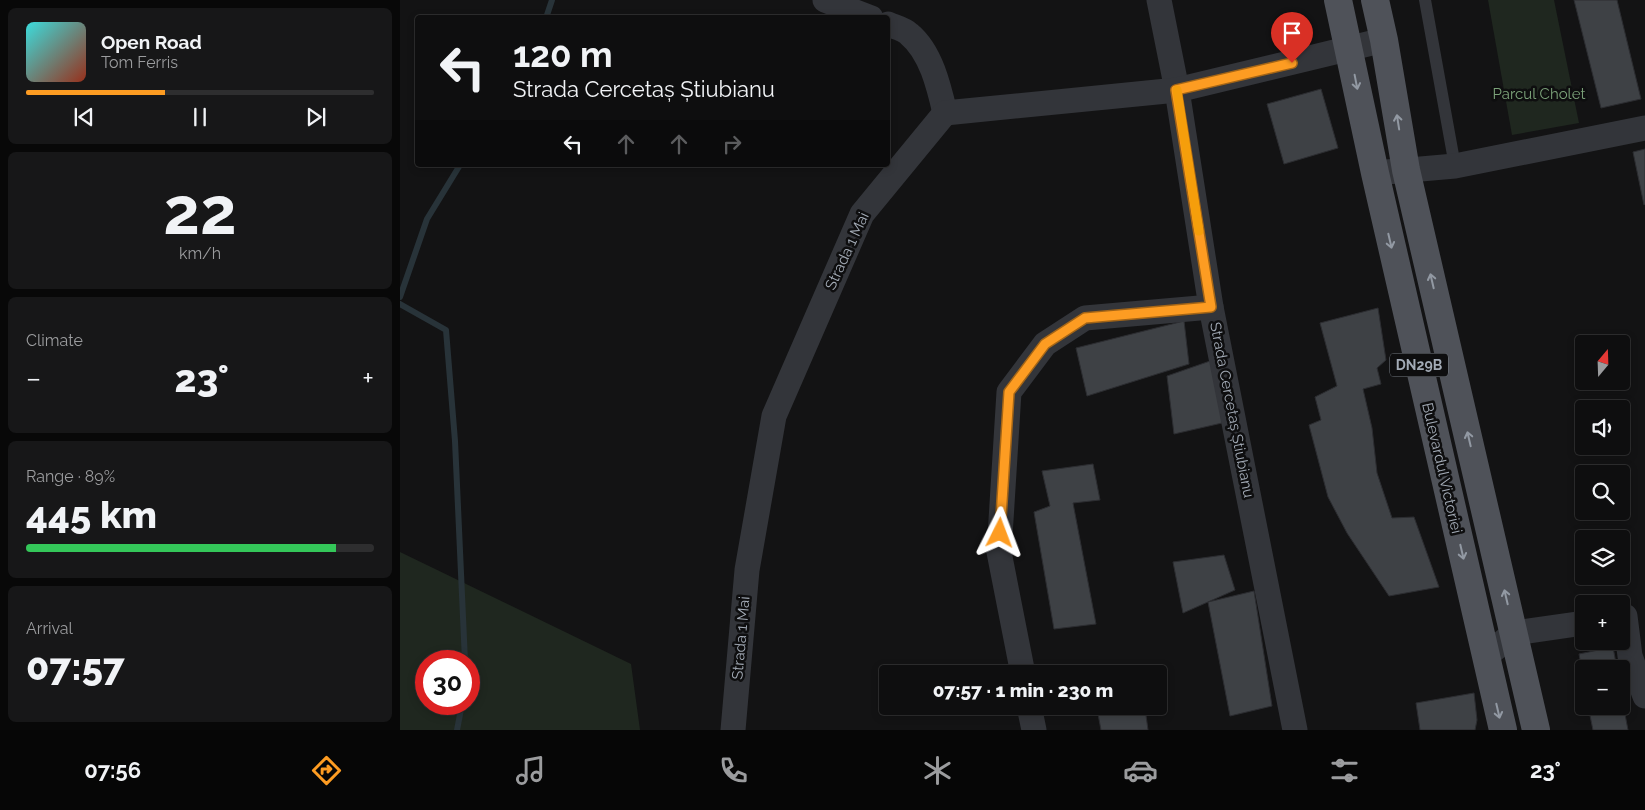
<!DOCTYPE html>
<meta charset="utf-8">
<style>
body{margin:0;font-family:Raleway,sans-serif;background:#171718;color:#f1f3f6;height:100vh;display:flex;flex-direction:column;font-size:19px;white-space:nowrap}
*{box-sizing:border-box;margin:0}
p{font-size:16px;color:#9b9c9e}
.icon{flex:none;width:28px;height:28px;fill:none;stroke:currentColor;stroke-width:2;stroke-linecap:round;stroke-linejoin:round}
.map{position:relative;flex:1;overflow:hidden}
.panel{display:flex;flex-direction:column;gap:8px;padding:8px;background:#080808;width:400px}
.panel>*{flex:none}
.banner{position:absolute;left:15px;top:15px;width:475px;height:152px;border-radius:5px;box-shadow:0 2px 8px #0003,0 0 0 1px #2e2e2f;background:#0e0e0f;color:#f1f3f6;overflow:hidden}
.needle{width:32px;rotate:19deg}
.controls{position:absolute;left:1175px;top:335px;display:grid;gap:10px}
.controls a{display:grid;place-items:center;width:55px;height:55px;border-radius:5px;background:#0e0e0f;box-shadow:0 2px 8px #0003,0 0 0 1px #2e2e2f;font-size:25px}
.speed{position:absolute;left:15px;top:650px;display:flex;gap:10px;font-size:25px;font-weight:700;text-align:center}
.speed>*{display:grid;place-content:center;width:65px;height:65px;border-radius:50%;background:#0e0e0f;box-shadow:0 2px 8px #0003,0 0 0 1px #2e2e2f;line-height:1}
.speed .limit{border:8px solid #d22;background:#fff;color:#111}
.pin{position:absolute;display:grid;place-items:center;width:42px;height:42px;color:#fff;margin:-51px -21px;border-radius:50% 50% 50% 0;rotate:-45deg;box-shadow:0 0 5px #0007}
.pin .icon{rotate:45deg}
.me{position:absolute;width:55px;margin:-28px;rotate:3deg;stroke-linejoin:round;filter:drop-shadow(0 0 4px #0008)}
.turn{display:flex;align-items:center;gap:18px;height:105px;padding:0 15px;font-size:22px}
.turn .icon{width:65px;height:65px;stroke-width:2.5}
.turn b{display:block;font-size:35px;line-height:42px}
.lanes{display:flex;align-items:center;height:48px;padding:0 15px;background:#0003;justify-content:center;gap:25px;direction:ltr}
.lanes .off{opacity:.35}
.big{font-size:38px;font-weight:800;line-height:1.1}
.panel .tile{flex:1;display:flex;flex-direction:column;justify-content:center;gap:8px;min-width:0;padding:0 18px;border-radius:8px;background:#171718}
.panel .dial{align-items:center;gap:0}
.dial b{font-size:65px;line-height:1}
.song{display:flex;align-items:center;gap:15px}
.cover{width:60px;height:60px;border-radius:8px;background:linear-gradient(135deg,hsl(180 70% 55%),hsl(10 70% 35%))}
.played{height:5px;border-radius:2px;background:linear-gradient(90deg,#fd9c22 40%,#2e2e2f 40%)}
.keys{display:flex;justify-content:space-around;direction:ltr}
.heat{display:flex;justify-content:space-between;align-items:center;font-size:28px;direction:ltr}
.charge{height:8px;border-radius:4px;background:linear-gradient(90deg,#34c759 89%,#2e2e2f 0)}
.trip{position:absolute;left:479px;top:665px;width:288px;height:50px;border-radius:5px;background:#0e0e0f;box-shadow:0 2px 8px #0003,0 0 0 1px #2e2e2f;font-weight:800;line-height:50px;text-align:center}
.tab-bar{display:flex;height:80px;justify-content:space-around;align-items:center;background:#060606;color:#9b9c9e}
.tab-bar .icon{width:35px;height:35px}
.tab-bar .on{color:#fd9c22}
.tab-bar b{font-size:22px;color:#f1f3f6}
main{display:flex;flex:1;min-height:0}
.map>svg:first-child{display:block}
</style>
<main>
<section class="panel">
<div class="tile">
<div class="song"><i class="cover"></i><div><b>Open Road</b><p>Tom Ferris</p></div></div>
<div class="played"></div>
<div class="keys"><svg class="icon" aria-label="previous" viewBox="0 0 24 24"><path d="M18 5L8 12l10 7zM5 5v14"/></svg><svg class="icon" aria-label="pause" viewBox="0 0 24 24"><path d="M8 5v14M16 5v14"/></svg><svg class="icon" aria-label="next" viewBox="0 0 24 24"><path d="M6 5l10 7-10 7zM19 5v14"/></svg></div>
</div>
<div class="tile dial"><b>22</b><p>km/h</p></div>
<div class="tile"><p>Climate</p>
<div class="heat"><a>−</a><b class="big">23°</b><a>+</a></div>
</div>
<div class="tile"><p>Range · 89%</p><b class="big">445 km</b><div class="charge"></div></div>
<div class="tile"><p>Arrival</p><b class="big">07:57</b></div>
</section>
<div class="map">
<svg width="1245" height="730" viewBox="0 0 1245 730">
<rect width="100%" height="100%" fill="#131314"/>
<g fill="#1f271f" fill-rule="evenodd">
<polygon points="1088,0 1154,0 1179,123 1112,135"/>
<path d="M0,552L231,664L240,730H0ZM26,661H69V704H26Z"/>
</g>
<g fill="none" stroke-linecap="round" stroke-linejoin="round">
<g stroke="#283339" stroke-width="6">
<polyline points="146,18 152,0"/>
<polyline points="0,297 27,219 60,165"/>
<polyline points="0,304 46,330 55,441 65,661"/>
<polyline points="57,730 62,704"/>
</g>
</g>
<g fill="#3e4145" stroke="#2c2d31">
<polygon points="1174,0 1217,0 1241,99 1201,108"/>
<polygon points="921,89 938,148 884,164 867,104"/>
<polygon points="1245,149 1245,204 1244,205 1233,152"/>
<polygon points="978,308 986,360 977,368 981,384 963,389 972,428 977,473 992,518 1014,517 1039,587 989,596 947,533 928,497 909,425 921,420 915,397 937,386 920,323"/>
<polygon points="784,321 789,364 687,396 676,348"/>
<polygon points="813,360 822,423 774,434 767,376"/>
<polygon points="693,464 700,500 673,503 696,624 654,629 634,512 650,506 642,471"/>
<polygon points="824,555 835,590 783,613 773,562"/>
<polygon points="854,591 872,706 830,716 808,602"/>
<polygon points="1213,647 1217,669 1184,669 1184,681 1179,654"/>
<polygon points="751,667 752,674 704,673"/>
<polygon points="1074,693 1077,720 1075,730 1020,730 1016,703"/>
<polygon points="1221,693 1228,730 1193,730 1188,706 1221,706"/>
<polygon points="745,708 748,730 701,730 698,714"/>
</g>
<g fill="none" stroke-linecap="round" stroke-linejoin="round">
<polyline stroke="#33353a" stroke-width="12" points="1025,0 1055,166"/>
<g stroke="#33353a" stroke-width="25">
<polyline points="425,0 471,18"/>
<polyline points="759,0 777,90 811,307 895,730"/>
<path d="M488,24C494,27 504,29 509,34C531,52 539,87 545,113"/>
<polyline points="975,173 1055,166 1245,128"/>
<polyline points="1225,616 1230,656 1245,696"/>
<polyline points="1086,656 1114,633 1184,623"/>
<polyline points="623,674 599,552 609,392 645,344 685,318 811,307"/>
<polyline points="629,706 634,730"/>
<polyline points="333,730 347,570 374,416 462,214 545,113 777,90 984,40"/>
</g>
<g stroke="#4f5259" stroke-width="28">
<polyline points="938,0 975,173 1103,730"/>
<polyline points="975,0 984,40 1006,170 1136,730"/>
</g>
</g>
<defs><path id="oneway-shaft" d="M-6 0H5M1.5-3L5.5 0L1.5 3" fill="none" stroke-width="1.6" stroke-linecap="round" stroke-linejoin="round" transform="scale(1.25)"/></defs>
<g stroke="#9299a3">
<use href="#oneway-shaft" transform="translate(956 82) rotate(79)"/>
<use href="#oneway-shaft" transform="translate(998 122) rotate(-99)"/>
<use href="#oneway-shaft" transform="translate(990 241) rotate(77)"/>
<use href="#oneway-shaft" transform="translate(1032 281) rotate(-103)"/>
<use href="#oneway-shaft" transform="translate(1069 439) rotate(-103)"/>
<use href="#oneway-shaft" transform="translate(1062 552) rotate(77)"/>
<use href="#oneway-shaft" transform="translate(1106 597) rotate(-103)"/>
<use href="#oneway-shaft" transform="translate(1098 711) rotate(77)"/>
</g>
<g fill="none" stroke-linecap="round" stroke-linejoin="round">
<defs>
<polyline id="route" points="600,533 609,392 645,344 685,318 811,307 776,90 892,63"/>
</defs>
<use href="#route" stroke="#a46516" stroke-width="12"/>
<use href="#route" stroke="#fd9c22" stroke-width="9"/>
<polyline stroke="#f59e0b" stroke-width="9" points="777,90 799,231"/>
</g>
<g text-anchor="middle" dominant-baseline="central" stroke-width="5" stroke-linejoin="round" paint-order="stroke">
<rect fill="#0e0e0f" stroke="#767c84" stroke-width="1" x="990" y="353.5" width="58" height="23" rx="4"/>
<g font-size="14" font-weight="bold" fill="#a3abb6">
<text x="1019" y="365">DN29B</text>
</g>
<g font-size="15" fill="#7ba279" stroke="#0e0e0f">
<text x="1139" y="94">Parcul Cholet</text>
</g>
<g font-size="15" fill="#a3abb6" stroke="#0e0e0f">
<text transform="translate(447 251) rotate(-65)">Strada 1 Mai</text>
<text transform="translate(832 410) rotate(79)">Strada Cercetaș Știubianu</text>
<text transform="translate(1042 468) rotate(77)">Bulevardul Victoriei</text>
<text transform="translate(341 638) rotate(-85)">Strada 1 Mai</text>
</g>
</g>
</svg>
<div class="controls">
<a><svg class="needle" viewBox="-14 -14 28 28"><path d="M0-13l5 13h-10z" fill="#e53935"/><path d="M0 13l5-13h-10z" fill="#9b9c9e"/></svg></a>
<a><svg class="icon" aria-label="sound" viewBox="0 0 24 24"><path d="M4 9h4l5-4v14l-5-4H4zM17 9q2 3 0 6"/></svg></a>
<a><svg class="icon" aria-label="search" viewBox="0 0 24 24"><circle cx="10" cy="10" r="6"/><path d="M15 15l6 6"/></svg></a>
<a><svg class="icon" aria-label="layers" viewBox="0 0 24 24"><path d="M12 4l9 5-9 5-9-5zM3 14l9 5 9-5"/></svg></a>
<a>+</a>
<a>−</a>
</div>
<div class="speed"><div class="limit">30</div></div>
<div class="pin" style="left:892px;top:63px;background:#d93025"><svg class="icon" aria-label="arrive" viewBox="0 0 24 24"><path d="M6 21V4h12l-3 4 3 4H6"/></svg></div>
<svg class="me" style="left:600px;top:533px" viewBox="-20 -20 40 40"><path d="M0-17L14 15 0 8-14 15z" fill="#fd9c22" stroke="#fff" stroke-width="4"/></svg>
<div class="trip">07:57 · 1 min · 230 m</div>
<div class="banner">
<div class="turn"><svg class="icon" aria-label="left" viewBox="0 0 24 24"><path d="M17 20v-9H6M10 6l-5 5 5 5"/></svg><div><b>120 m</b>Strada Cercetaș Știubianu</div></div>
<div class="lanes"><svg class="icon" aria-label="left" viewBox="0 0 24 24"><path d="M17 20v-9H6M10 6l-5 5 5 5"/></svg><svg class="icon off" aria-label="ahead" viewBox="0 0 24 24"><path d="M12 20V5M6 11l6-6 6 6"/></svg><svg class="icon off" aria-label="ahead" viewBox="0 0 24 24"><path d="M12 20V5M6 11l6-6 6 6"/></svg><svg class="icon off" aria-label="right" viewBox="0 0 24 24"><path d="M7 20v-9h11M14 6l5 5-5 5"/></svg></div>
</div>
</div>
</main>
<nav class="tab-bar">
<b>07:56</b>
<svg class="icon on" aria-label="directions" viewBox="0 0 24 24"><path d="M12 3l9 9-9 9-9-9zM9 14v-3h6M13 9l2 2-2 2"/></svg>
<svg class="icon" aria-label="music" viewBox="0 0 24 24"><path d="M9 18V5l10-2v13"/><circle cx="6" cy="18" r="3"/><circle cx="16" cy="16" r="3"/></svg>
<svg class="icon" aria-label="phone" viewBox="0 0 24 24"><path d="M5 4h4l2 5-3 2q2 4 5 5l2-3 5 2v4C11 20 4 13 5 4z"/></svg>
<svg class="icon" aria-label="climate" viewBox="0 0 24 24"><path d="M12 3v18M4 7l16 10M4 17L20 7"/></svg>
<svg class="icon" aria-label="car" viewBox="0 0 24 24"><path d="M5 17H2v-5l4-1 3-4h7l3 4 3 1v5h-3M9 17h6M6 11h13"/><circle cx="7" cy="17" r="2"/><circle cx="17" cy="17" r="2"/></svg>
<svg class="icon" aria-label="filters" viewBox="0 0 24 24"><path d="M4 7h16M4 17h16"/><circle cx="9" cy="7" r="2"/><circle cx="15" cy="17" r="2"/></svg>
<b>23°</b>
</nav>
